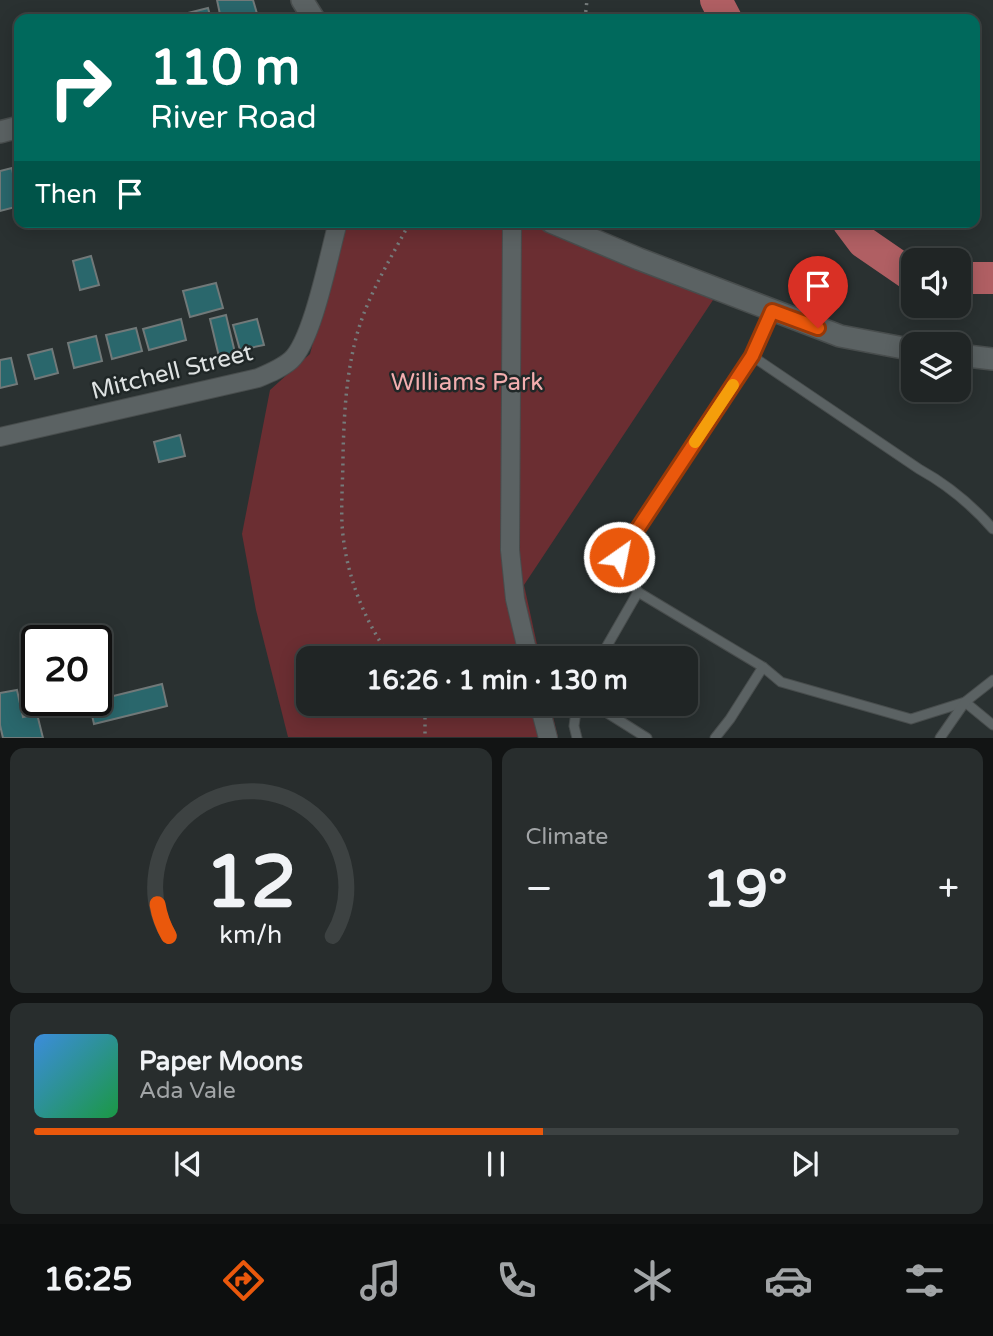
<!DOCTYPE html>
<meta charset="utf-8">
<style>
body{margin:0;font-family:"Varela Round",sans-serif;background:#282d2d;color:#f1f3f6;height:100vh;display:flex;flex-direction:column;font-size:26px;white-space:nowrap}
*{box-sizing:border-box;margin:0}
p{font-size:23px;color:#a2a5a7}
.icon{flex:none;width:38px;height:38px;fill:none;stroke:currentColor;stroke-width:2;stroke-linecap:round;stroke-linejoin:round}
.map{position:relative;height:738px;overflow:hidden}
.drawer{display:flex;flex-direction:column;gap:10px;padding:10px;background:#121414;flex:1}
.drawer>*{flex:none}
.banner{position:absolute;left:14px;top:14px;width:966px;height:214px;border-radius:14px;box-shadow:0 4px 18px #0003,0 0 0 2px #3d4242;background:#00695c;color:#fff;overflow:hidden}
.controls{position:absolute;left:901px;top:248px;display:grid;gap:14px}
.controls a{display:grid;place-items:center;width:70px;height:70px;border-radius:14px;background:#202525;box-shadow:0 4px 18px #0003,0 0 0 2px #3d4242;font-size:35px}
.speed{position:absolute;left:21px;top:625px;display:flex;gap:14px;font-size:35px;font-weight:700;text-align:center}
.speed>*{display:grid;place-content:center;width:91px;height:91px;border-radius:50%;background:#202525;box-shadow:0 4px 18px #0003,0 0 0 2px #3d4242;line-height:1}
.speed .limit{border:4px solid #111;border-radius:10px;background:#fff;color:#111}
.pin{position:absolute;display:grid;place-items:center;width:60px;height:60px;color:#fff;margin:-72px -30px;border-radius:50% 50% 50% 0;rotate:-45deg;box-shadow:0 0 7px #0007}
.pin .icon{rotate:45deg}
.me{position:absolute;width:77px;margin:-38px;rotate:33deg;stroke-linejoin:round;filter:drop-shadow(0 0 5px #0008)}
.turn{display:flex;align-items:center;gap:24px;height:147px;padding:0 21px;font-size:32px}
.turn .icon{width:91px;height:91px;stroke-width:2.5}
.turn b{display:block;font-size:49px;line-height:60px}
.then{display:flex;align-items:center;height:66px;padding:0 21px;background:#0003;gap:14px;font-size:26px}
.big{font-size:52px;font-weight:800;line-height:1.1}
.drawer .card{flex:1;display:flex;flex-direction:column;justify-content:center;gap:10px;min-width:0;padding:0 24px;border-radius:14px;background:#282d2d}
.drawer .dial{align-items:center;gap:0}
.dial svg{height:182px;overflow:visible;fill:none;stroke:#3d4242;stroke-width:7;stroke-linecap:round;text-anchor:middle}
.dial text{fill:#f1f3f6;stroke:none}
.song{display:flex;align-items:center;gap:21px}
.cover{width:84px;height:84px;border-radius:10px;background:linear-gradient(135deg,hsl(210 70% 55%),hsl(140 70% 35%))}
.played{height:7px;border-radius:4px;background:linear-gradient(90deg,#ea580c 55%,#3d4242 55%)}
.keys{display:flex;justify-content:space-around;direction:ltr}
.heat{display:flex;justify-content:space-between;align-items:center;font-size:38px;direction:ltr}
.drawer .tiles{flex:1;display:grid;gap:10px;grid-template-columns:1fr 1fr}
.card:last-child{grid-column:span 2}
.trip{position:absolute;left:296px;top:646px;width:402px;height:70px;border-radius:14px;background:#202525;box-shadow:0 4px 18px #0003,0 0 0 2px #3d4242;font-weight:800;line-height:70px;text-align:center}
.tab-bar{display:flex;height:112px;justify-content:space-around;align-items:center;background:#0d0f0f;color:#a2a5a7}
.tab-bar .icon{width:49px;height:49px}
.tab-bar .on{color:#ea580c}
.tab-bar b{font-size:32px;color:#f1f3f6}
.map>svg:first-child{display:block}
</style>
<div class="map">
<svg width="993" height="738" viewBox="0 0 993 738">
<rect width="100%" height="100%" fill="#2a3131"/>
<polygon fill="#6b2e32" points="344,222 535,222 596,250 715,297 524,585 540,658 308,658 308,704 550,704 558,737 288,737 256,610 242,534 270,390 310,354"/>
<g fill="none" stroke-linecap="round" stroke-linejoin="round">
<g stroke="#b05f63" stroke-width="32">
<polyline points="716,0 726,19"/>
<polyline points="848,222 863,242 914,277"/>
<polyline points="959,278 993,278"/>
</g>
</g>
<g fill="#2a676c" stroke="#717979" stroke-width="2">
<polygon points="217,0 253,0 258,17 247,19 221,19"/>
<polygon points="208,8 211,19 181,19 180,15"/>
<polygon points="12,168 19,206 0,211 0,171"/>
<polygon points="91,256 99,285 80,290 73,261"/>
<polygon points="216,283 223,308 190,317 183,291"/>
<polygon points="226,315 237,361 221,365 210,319"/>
<polygon points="181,319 186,340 149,350 143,329"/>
<polygon points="257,319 264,345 240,350 233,325"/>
<polygon points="136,328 142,351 112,359 106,335"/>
<polygon points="96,336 102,361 74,368 68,343"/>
<polygon points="52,349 58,373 35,379 28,355"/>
<polygon points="11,358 17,384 0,388 0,360"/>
<polygon points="180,435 185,456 159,462 154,442"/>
<polygon points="37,666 37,687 32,667"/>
<polygon points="162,684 167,706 94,724 89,702"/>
<polygon points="17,690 23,717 37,714 43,738 3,738 0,725 0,693"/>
</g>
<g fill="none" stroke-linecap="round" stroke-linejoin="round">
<defs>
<g id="lane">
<path d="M752,356L919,469C948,485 971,504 993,529"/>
<polyline points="638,592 763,667"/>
<polyline points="600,658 638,592 619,557 752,356 772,311"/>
<polyline points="593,704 647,738"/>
<polyline points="577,738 574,726 577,704"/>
<polyline points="715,738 730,719 763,667 781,682 911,719 965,702 993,725"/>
<polyline points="940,738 965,702 993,680"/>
</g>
<g id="street">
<polyline points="512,222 510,550 515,599 529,658"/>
<path d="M0,437L258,378C270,373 282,368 291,360C313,340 329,254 338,222"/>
<polyline points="539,704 548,738"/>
</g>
<g id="secondary">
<polyline points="302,0 314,19"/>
<polyline points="0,132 19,127"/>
<polyline points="551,222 639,259 840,336 914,350"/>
<polyline points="959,355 993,359"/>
</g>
</defs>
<use href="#lane" stroke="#484d4d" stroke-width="11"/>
<use href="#street" stroke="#484d4d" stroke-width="20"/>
<use href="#secondary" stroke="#484d4d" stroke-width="24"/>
<g stroke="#757b7b" stroke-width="3.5" stroke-dasharray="2 5" stroke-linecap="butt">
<polyline points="585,19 587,0"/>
<path d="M391,658C363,619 345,572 342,524C341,501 343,478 343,455C344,416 346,376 356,338C367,296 390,260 410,222"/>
<polyline points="421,704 425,718 425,738"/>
</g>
<use href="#lane" stroke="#5b6263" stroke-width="9"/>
<use href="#street" stroke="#5b6263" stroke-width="18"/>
<use href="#secondary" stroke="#5b6263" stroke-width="21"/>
</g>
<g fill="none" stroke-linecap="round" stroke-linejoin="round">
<defs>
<polyline id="route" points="619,557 752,356 772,311 818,328"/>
</defs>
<use href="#route" stroke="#983908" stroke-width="18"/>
<use href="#route" stroke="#ea580c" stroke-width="12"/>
<polyline stroke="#f59e0b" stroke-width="12" points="695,442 733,385"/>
</g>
<g text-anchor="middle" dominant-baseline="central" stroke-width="5" stroke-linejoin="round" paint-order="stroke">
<g font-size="24" fill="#dee2e2" stroke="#202727">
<text transform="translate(172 372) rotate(-14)">Mitchell Street</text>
</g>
<g font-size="24" fill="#f3aeaf" stroke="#202727">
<text x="467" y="382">Williams Park</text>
</g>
</g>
</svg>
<div class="controls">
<a><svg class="icon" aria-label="sound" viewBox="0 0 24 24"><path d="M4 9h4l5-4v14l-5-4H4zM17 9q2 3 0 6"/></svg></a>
<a><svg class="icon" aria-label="layers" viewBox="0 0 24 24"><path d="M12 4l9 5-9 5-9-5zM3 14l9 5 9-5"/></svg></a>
</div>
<div class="speed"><div class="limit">20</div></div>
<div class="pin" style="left:818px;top:328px;background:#d93025"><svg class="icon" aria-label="arrive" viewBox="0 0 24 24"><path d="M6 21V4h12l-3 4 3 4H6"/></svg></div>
<svg class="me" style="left:619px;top:557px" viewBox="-20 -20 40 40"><circle r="17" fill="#ea580c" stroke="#fff" stroke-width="3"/><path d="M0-11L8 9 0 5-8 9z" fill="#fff"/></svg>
<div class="trip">16:26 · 1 min · 130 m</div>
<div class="banner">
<div class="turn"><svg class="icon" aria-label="right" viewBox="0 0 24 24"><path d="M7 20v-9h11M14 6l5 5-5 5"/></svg><div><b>110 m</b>River Road</div></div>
<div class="then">Then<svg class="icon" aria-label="arrive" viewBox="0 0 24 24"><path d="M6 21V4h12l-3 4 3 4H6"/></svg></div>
</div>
</div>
<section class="drawer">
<div class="tiles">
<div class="card dial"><svg viewBox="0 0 100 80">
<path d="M14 69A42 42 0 1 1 86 69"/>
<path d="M14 69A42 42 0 0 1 9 55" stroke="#ea580c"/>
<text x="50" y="56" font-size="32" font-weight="700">12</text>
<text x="50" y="72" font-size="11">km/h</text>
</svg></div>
<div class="card"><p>Climate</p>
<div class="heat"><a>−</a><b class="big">19°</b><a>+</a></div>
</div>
<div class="card">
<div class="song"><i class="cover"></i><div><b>Paper Moons</b><p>Ada Vale</p></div></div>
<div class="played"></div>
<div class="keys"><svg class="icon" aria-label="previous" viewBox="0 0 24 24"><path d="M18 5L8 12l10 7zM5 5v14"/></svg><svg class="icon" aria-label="pause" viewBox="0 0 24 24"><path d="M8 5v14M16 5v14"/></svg><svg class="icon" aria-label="next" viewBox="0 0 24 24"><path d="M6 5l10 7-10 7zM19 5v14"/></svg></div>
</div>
</div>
</section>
<nav class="tab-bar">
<b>16:25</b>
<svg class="icon on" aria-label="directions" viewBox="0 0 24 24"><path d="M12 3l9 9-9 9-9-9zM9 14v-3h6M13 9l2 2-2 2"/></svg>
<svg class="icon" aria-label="music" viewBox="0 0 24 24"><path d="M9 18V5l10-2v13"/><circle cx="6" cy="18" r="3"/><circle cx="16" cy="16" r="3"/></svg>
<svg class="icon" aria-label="phone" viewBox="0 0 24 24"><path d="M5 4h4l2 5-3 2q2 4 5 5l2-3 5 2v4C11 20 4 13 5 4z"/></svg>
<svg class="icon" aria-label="climate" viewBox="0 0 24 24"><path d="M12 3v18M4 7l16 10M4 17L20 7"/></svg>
<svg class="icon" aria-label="car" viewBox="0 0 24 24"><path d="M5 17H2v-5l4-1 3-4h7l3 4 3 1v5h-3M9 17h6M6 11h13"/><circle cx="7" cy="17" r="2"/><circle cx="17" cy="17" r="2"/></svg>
<svg class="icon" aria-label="filters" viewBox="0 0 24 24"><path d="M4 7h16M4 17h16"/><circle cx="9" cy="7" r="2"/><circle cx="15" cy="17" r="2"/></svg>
</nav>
